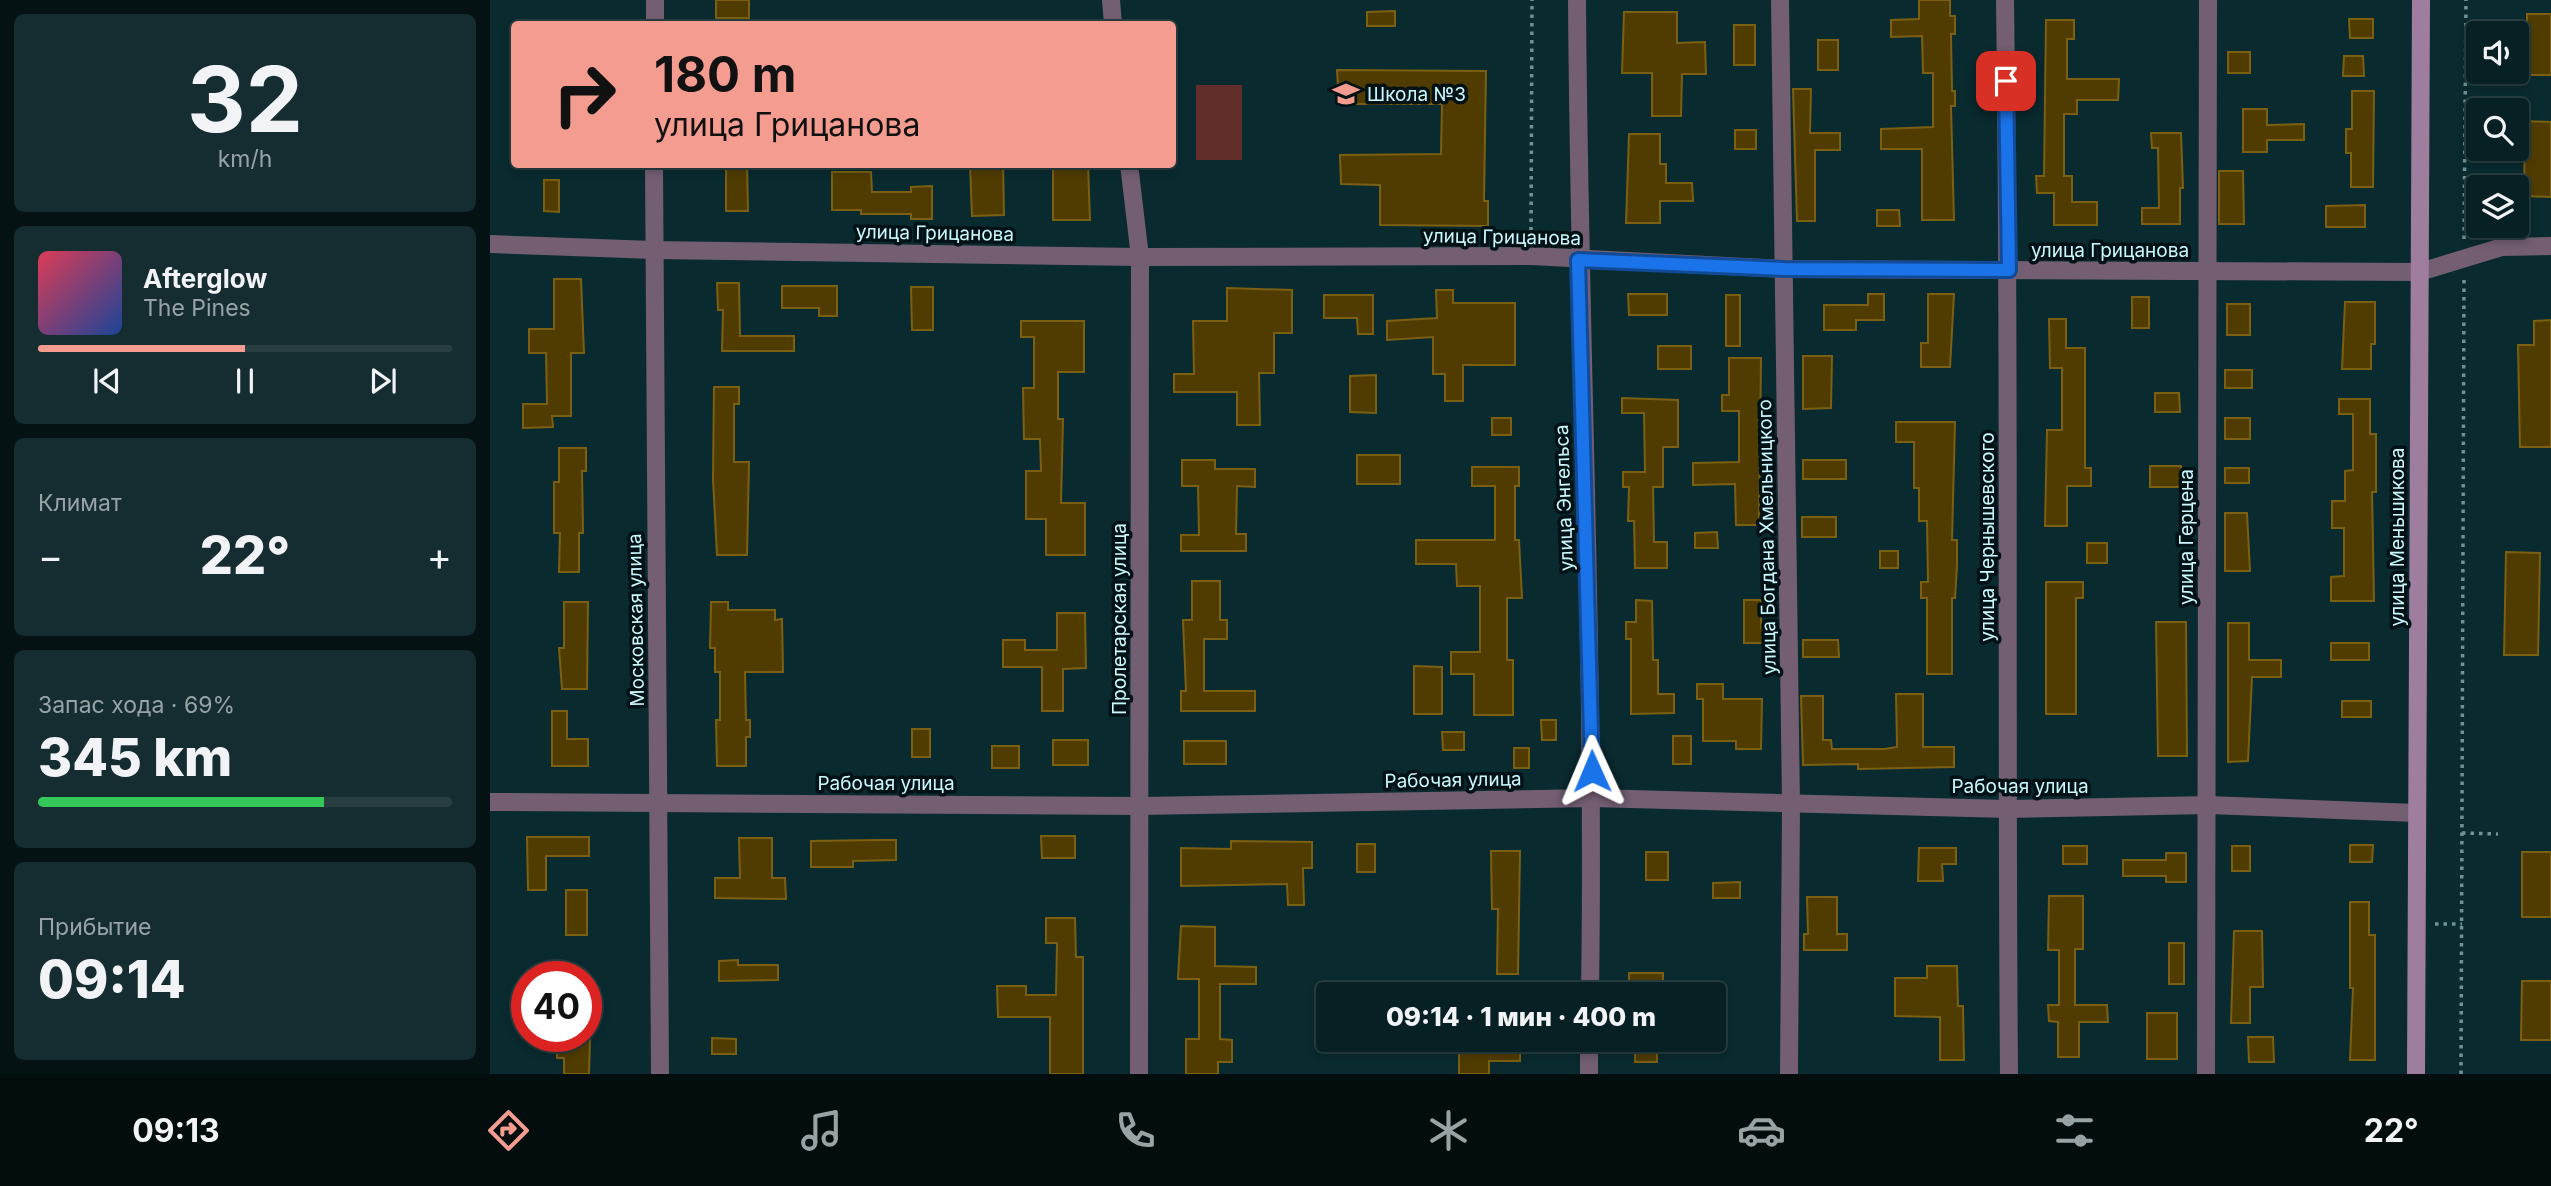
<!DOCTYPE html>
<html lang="ru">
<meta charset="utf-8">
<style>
body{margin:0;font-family:Inter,sans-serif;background:#152d30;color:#f1f3f6;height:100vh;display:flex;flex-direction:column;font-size:26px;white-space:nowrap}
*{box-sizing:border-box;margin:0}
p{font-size:23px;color:#98a3a6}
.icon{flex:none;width:38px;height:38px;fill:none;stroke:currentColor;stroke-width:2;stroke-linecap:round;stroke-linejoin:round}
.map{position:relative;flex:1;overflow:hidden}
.panel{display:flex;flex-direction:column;gap:14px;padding:14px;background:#041213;width:490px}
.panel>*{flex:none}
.guide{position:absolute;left:21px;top:21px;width:665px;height:147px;border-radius:7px;box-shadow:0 4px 10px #0003,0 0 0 2px #283e41;background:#f59c91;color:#111;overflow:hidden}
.buttons{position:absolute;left:1976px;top:21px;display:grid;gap:14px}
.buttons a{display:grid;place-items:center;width:63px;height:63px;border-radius:7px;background:#072023;box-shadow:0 4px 10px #0003,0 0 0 2px #283e41;font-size:35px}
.speed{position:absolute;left:21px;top:961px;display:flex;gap:14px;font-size:35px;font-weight:700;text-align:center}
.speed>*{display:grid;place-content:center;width:91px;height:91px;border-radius:50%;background:#072023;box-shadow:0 4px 10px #0003,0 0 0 2px #283e41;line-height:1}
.speed .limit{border:10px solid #d22;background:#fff;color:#111}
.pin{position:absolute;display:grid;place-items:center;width:60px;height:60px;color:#fff;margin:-30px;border-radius:14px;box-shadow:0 4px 10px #0006}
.me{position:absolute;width:77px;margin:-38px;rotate:359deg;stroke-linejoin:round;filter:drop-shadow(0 0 5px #0008)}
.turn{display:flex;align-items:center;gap:24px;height:147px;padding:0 28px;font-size:32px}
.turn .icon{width:91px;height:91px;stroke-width:2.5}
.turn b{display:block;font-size:49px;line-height:60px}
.big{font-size:52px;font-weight:800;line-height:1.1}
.panel .widget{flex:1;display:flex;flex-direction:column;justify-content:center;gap:10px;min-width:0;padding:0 24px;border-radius:10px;background:#152d30}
.panel .dial{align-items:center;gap:0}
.dial b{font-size:91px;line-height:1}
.song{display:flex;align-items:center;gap:21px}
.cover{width:84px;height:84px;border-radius:10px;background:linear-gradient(135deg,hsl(350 70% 55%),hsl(220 70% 35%))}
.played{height:7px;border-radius:4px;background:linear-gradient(90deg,#f59c91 50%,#283e41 50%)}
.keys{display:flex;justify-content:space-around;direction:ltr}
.heat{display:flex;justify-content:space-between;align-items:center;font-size:38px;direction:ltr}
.charge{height:10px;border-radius:5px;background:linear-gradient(90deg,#34c759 69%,#283e41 0)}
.trip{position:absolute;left:826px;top:982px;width:410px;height:70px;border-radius:7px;background:#072023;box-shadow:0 4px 10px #0003,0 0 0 2px #283e41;font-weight:800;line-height:70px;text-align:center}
.menu{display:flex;height:112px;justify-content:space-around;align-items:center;background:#030d0e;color:#98a3a6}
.menu .icon{width:49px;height:49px}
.menu .on{color:#f59c91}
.menu b{font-size:32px;color:#f1f3f6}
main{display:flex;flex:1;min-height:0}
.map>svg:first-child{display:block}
</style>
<main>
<section class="panel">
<div class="widget dial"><b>32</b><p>km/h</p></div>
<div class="widget">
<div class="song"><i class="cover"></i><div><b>Afterglow</b><p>The Pines</p></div></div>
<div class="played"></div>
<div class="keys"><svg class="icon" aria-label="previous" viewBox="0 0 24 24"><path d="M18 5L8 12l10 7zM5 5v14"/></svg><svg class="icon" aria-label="pause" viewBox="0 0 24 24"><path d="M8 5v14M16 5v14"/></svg><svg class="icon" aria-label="next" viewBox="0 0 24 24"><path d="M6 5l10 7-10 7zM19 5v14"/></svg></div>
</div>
<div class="widget"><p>Климат</p>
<div class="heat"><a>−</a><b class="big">22°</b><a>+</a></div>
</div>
<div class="widget"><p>Запас хода · 69%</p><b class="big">345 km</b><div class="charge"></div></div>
<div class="widget"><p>Прибытие</p><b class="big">09:14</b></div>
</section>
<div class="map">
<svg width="2061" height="1074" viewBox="0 0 2061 1074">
<rect width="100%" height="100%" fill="#092a2f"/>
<rect fill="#622e29" x="706" y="85" width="46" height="75"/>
<g fill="#503c00" stroke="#7b6012" stroke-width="2">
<rect x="226" y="0" width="33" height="18"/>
<polygon points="1429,0 1460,0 1460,16 1465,16 1465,34 1461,34 1462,91 1465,91 1465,106 1461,106 1464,220 1432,220 1432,149 1391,149 1391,129 1443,127 1443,73 1433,73 1432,36 1401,37 1401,20 1429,19"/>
<polygon points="905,11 905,26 877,26 877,12"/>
<polygon points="1134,12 1187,12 1187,43 1215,42 1216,74 1192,74 1191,116 1162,116 1162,73 1132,73"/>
<rect x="2037" y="14" width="24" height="61"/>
<polygon points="1859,19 1883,19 1883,38 1860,38"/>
<polygon points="1556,20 1584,20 1584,39 1577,39 1577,79 1629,79 1628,100 1587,100 1587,114 1574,114 1574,176 1582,176 1582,202 1607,202 1607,225 1564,225 1564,193 1547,193 1546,176 1554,176"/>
<rect x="1244" y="25" width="21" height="40"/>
<rect x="1328" y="40" width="20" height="30"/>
<rect x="1738" y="52" width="22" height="21"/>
<polygon points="1854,56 1873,56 1874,76 1853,76"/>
<polygon points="847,70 996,71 994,201 998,201 998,226 890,225 890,185 851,184 850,155 951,154 952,104 849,104"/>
<polygon points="1303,89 1321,89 1320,133 1350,133 1350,150 1325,150 1325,221 1307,221"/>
<polygon points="1862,91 1884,91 1883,187 1861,187 1861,153 1856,153 1856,129 1862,129"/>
<polygon points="1753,109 1777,109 1777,125 1814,124 1814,140 1777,140 1777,152 1753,152"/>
<polygon points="2035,121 2061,122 2061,197 2034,196"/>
<rect x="1245" y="130" width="21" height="19"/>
<polygon points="1661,133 1691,133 1693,188 1690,188 1690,224 1652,224 1652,208 1669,208 1668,148 1662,148"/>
<polygon points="1139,134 1170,134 1170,164 1176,164 1176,183 1202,183 1203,201 1170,201 1170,223 1136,223"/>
<polygon points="236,164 257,164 258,211 236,211"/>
<polygon points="480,164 513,164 514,215 482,216"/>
<polygon points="563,164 598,164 600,220 563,220"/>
<polygon points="1729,171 1753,171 1754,224 1729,224"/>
<polygon points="342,172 381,172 382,192 421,192 421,187 442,186 442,219 421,219 421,214 371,214 371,210 342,210"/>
<polygon points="54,180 69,180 69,212 54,211"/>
<polygon points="1875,205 1875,227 1836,227 1836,206"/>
<polygon points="1387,210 1409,210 1410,226 1387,226"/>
<polygon points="64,279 91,279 94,353 81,353 81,416 62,416 63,427 33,428 33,404 57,404 56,353 39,353 39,329 64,329"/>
<polygon points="227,283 249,283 250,336 304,336 304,351 232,351 233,310 228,310"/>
<polygon points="292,286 347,286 347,316 329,316 329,308 292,308"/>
<polygon points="421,287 443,287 443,330 422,330"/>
<polygon points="737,288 802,290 802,333 784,333 784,373 769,373 770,425 747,425 747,392 684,392 684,374 704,374 703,321 737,321"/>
<polygon points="946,290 963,290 963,303 1025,303 1025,365 973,365 973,401 955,401 955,374 943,374 943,337 897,340 897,321 947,318"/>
<polygon points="1138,294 1177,294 1177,315 1139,315"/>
<polygon points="1378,294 1394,294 1394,320 1366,320 1366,330 1334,330 1334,305 1378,305"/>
<polygon points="1438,294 1464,294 1460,367 1431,367 1431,343 1438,343"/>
<polygon points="834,295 883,295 883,334 868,334 867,318 834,318"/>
<rect x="1236" y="295" width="14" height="51"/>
<rect x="1642" y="297" width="17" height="31"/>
<polygon points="1855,302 1885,302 1885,344 1881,344 1881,369 1852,369"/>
<rect x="1737" y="304" width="23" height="31"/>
<polygon points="1559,319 1576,319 1576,348 1595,348 1595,468 1601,468 1601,486 1577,486 1577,526 1555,526 1557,430 1572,430 1572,368 1560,368"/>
<polygon points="2061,320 2061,447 2030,447 2028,345 2044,345 2044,321"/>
<polygon points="531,321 594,321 594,372 568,372 568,419 573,419 571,503 595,503 595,555 556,555 556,519 536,519 536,471 551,471 550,439 534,439 533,388 544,388 544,337 531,337"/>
<rect x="1168" y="346" width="33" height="23"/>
<polygon points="1313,356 1342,356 1341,408 1313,409"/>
<polygon points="1239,358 1271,358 1269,525 1246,525 1245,484 1203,485 1203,463 1249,462 1249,411 1232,411 1232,395 1239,395"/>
<rect x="1735" y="370" width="27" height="18"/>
<polygon points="886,375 886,413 860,412 860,376"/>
<polygon points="224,387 249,387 249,404 244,404 244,462 259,462 257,555 227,555 223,479"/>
<polygon points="1665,393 1689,393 1690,412 1665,412"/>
<polygon points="1132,398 1188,400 1188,447 1173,447 1173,487 1163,487 1164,542 1177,542 1177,568 1145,568 1144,521 1138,521 1139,487 1133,487 1133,472 1155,472 1154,413 1132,413"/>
<polygon points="1849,399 1880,399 1880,434 1886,434 1886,492 1882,492 1884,601 1841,601 1841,577 1854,576 1854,528 1842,528 1842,501 1855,501 1855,471 1863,470 1863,414 1849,414"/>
<rect x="1002" y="418" width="19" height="17"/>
<rect x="1735" y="418" width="25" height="21"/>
<polygon points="1406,422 1465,422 1462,540 1467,540 1467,565 1465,598 1462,598 1462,674 1437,674 1437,598 1431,598 1431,582 1438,582 1437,521 1429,521 1429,488 1424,488 1424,442 1406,442"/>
<polygon points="69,448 96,448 96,471 92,471 93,533 89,533 89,572 69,572 70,533 64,533 64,482 69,482"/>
<rect x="867" y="455" width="43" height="29"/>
<polygon points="692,460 725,460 725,469 765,469 765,487 747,486 746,534 756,534 756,551 691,551 691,535 709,535 708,486 692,486"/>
<rect x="1313" y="460" width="43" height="19"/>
<rect x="1660" y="466" width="31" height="21"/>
<polygon points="982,467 1029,467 1029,486 1025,486 1025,540 1029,540 1032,598 1017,598 1017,660 1023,660 1023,715 984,715 984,674 961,674 961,652 990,652 990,586 967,586 966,564 926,564 926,540 1005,540 1005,486 982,486"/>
<rect x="1735" y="468" width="24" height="15"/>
<polygon points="1735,513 1757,513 1760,571 1735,571"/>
<rect x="1312" y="517" width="34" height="20"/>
<polygon points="1227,532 1228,548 1205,548 1205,533"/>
<rect x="1597" y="543" width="20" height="20"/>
<rect x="1390" y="551" width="18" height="17"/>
<polygon points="2016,552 2050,553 2048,655 2014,655"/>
<polygon points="702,581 730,581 730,620 737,620 737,639 714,639 714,691 765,691 765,711 691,711 691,691 696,691 693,620 702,620"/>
<polygon points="1556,582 1593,582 1593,598 1586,598 1586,714 1556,714"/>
<polygon points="1146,600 1162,601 1163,660 1168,660 1168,694 1184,694 1184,713 1141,714 1141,639 1136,639 1136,622 1146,622"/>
<polygon points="1254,600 1271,600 1271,628 1275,628 1275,643 1254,643"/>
<polygon points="74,602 98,602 97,689 72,689 69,648 74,648"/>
<polygon points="221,602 238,602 238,610 285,610 285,620 292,619 293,672 255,672 256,720 260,720 260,737 256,737 256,766 227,766 226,720 230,720 230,672 225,672 225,648 220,648"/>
<polygon points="567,613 595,613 596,668 573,669 573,711 552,711 552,667 513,667 513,640 535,640 535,650 567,650"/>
<polygon points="1666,622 1696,622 1697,756 1668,756"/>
<polygon points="1738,623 1759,623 1759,660 1791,660 1791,677 1762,677 1758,761 1738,762"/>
<polygon points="1313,640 1348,640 1349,657 1313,657"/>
<rect x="1841" y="643" width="38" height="17"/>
<polygon points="924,666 952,667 952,714 924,714"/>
<polygon points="1207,684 1233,684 1233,699 1272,699 1271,749 1246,749 1246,741 1213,741 1213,699 1207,699"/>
<polygon points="1406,694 1433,694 1433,747 1464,747 1464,767 1368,769 1368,764 1313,765 1311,696 1333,696 1333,740 1341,740 1342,749 1394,749 1407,747"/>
<rect x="1852" y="701" width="29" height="16"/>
<polygon points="62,711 77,711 77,739 98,739 98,766 62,766"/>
<polygon points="1051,720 1066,720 1066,740 1052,740"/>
<rect x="422" y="729" width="18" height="28"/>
<polygon points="952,732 974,732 974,750 953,750"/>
<rect x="1183" y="736" width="18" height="28"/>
<rect x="563" y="740" width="35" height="25"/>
<rect x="694" y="741" width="42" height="23"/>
<rect x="502" y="746" width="27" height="22"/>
<rect x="1024" y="748" width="15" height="20"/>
<polygon points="551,836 585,836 585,858 552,858"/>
<polygon points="37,837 99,837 99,856 56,856 56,890 38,890"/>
<polygon points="249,838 282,838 282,878 295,878 296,899 225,898 225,878 250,878"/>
<polygon points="389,840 406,840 406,860 363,861 363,867 321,867 321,841"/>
<polygon points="741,841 822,842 822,868 813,868 814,905 798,905 797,884 691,886 691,848 741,849"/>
<rect x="867" y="844" width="18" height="28"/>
<polygon points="1860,845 1883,845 1882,862 1860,862"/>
<rect x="1573" y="846" width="24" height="18"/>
<rect x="1742" y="846" width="18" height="25"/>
<polygon points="1429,848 1466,848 1466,864 1452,864 1453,881 1428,881"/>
<polygon points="1001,851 1030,851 1028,974 1007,974 1008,909 1002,909"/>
<rect x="1156" y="852" width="22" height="28"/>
<rect x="2032" y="852" width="29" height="65"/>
<polygon points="1676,853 1696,853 1696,882 1676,882 1676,876 1633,876 1633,860 1676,860"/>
<polygon points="1250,882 1250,898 1223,898 1223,883"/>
<rect x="76" y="890" width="21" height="45"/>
<polygon points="1559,896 1593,896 1593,949 1585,949 1585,1005 1617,1005 1618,1022 1589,1022 1589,1057 1568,1057 1568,1022 1559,1021 1558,1005 1569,1005 1569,950 1558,950"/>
<polygon points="1317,897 1347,897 1347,934 1357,934 1357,950 1314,950 1314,934 1318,934"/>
<polygon points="1860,902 1879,902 1879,935 1885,935 1885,1060 1860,1060 1863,988 1860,988"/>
<polygon points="556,918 585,918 586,957 593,957 593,1074 560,1074 560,1017 508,1017 507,986 536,986 536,995 566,995 567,943 556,943"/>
<polygon points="691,926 725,927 725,966 766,967 766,984 730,984 730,1039 742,1040 742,1062 728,1062 728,1074 696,1074 696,1039 709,1039 709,979 688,979"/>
<polygon points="1744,931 1772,931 1773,987 1760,987 1760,1023 1741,1023"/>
<rect x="1679" y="943" width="15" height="41"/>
<polygon points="248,960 248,965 288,965 288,980 229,981 229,961"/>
<polygon points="1437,966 1467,966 1468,1006 1473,1006 1474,1060 1450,1060 1450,1017 1405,1016 1405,978 1437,978"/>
<rect x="1139" y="973" width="34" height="18"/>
<polygon points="2032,981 2061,981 2061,1040 2031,1040"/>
<rect x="1657" y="1013" width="30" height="46"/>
<polygon points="1758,1037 1783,1037 1784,1062 1759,1062"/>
<polygon points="222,1038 246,1039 246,1054 222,1054"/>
<polygon points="67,1040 100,1040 99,1074 74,1074 74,1058 67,1058"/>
<polygon points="969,1040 1030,1040 1030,1061 999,1061 999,1074 969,1074"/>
<rect x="1145" y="1042" width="22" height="20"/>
</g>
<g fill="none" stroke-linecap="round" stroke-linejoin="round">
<g stroke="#6b9398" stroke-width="3.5" stroke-dasharray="3.5 5" stroke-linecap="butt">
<polyline points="1041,239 1042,0"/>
<polyline points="1974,239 1976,0"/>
<polyline points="1972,833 2008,834"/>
<polyline points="1945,924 1972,924"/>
<polyline points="1971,1074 1974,278"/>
</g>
<g stroke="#735e72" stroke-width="18">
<polyline points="621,0 623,24"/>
<polyline points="1290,0 1301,805 1299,1074"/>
<path d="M1515,0C1520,358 1516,716 1519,1074"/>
<polyline points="165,24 165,0"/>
<polyline points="164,164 170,1074"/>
<polyline points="639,164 650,257 649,1074"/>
<polyline points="0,244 163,250 650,257 1041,256 1295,269 1930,272 2012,247 2061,246"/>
<polyline points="1716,1074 1718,0"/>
</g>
<g stroke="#735e72" stroke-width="18">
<path d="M1087,0C1089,331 1105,663 1100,994"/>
<polyline points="0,802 650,806 1103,798 1517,809 1719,805 1926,813"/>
<polyline points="1099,1074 1099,1040"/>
</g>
<polyline stroke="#9f7d9e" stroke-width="18" points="1926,1074 1931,0"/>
</g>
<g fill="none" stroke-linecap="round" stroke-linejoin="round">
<defs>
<polyline id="route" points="1102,771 1088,260 1295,269 1519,270 1516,81"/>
</defs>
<use href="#route" stroke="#114b97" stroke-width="18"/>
<use href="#route" stroke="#1a73e8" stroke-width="12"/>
</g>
<defs>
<symbol id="school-bare" viewBox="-9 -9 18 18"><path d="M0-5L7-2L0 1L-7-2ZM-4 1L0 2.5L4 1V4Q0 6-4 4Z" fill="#f59c91" stroke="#001215" stroke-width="2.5" paint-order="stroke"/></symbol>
</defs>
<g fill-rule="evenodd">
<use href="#school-bare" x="837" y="75" width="38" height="38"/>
</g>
<g text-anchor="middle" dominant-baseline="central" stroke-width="7" stroke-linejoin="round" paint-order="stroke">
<g font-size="19" fill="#caf8fe" stroke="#001215" text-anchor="start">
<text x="877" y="94">Школа №3</text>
</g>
<g font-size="19" fill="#caf8fe" stroke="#001215">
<text transform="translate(445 233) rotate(1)">улица Грицанова</text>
<text transform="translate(1012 237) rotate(1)">улица Грицанова</text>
<text x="1620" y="250">улица Грицанова</text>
<text transform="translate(1074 498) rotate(-92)">улица Энгельса</text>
<text transform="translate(1277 537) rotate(-91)">улица Богдана Хмельницкого</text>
<text transform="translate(1497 537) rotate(-90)">улица Чернышевского</text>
<text transform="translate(1696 537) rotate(-90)">улица Герцена</text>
<text transform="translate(1907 537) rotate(-90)">улица Меньшикова</text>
<text transform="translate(629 619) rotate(-90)">Пролетарская улица</text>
<text transform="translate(146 620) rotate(-91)">Московская улица</text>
<text transform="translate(963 780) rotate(-1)">Рабочая улица</text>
<text x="396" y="783">Рабочая улица</text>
<text x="1530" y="786">Рабочая улица</text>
</g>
</g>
</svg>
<div class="buttons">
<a><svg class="icon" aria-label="sound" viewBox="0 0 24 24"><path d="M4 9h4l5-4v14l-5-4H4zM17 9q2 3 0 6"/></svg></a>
<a><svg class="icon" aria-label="search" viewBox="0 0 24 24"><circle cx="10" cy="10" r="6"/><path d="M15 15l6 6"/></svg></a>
<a><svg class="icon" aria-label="layers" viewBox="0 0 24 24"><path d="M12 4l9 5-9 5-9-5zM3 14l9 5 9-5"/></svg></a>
</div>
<div class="speed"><div class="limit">40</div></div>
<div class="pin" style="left:1516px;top:81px;background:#d93025"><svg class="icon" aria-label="arrive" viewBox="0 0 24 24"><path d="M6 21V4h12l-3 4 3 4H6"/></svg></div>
<svg class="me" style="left:1102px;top:771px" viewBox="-20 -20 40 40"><path d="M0-17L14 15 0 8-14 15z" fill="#1a73e8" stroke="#fff" stroke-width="4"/></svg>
<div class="trip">09:14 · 1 мин · 400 m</div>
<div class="guide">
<div class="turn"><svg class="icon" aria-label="right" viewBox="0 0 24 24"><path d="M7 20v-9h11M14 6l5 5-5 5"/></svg><div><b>180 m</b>улица Грицанова</div></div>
</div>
</div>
</main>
<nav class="menu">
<b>09:13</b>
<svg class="icon on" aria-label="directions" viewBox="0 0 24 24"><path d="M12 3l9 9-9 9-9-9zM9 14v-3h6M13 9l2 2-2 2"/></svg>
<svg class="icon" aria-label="music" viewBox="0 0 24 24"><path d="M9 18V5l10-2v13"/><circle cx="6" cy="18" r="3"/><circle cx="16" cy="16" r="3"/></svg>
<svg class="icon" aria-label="phone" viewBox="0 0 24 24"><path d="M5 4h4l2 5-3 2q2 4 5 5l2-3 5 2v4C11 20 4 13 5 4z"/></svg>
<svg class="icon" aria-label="climate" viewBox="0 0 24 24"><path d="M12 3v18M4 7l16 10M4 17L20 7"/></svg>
<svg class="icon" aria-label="car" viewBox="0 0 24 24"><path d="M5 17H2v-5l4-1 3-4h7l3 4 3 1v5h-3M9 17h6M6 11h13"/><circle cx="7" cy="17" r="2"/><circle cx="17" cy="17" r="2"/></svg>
<svg class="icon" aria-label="filters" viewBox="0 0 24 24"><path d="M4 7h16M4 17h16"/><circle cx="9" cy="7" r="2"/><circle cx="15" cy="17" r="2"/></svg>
<b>22°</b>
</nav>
